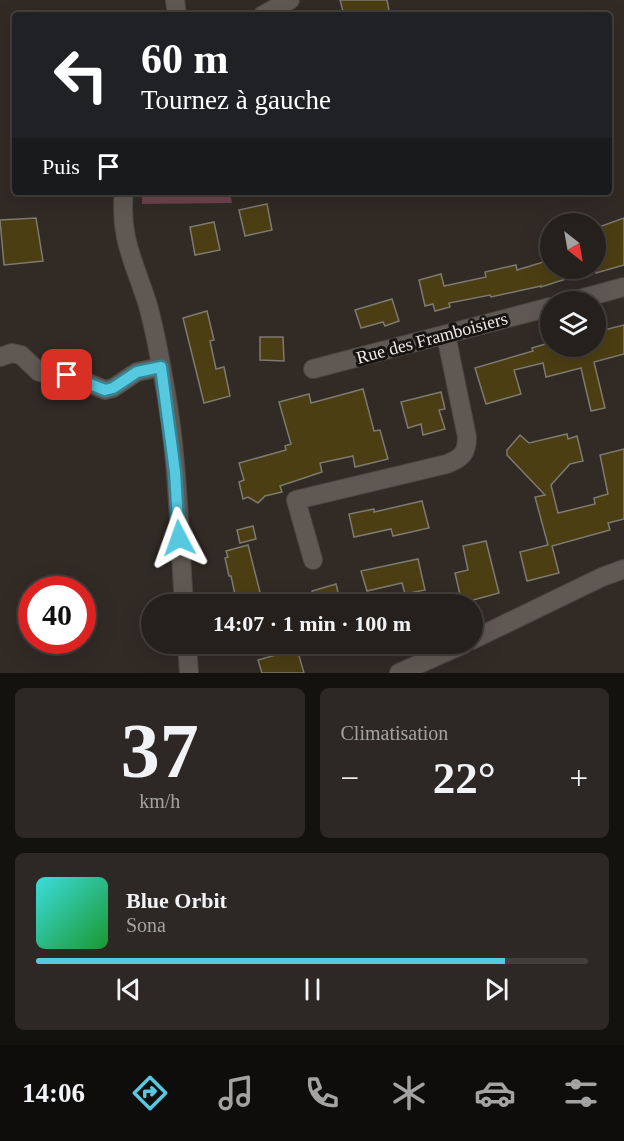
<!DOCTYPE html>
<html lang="fr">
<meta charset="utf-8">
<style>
body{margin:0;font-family:Georgia,serif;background:#2d2825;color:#f1f3f6;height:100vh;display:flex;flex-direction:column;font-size:22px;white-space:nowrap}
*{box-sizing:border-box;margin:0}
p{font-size:20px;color:#a3a3a3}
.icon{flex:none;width:33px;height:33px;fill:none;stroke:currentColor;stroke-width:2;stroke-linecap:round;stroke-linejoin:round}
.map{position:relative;height:673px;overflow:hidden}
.sheet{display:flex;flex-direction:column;gap:15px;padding:15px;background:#14120f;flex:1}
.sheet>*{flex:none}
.banner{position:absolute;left:12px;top:12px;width:600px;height:183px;border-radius:6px;box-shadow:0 6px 24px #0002,0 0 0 2px #423e3b;background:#202124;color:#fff;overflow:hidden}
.needle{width:39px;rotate:149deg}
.tools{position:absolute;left:540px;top:213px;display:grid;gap:12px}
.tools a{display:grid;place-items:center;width:66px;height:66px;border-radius:50%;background:#25201c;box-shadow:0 6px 24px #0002,0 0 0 2px #423e3b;font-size:30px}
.speed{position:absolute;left:18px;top:576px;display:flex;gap:12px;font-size:30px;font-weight:700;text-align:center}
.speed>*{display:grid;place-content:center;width:78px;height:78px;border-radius:50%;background:#25201c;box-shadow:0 6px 24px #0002,0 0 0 2px #423e3b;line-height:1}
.speed .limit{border:9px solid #d22;background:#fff;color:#111}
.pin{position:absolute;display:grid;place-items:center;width:51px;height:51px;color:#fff;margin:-26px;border-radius:12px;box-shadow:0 3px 9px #0006}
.me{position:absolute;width:66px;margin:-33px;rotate:356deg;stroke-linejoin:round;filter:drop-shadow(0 0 4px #0008)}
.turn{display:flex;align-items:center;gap:21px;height:126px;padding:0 30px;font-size:27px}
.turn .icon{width:78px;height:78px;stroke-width:2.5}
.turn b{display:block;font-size:42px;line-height:51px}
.then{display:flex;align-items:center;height:57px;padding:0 30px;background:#0003;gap:12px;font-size:22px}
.big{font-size:45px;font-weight:800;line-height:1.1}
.sheet .widget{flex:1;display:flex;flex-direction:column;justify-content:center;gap:9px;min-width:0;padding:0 21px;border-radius:9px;background:#2d2825}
.sheet .dial{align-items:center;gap:0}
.dial b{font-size:78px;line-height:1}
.song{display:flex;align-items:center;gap:18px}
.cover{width:72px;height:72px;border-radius:9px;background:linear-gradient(135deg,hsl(180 70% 55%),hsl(130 70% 35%))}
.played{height:6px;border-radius:3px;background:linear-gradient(90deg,#56c9e0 85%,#423e3b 85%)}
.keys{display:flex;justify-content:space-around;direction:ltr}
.heat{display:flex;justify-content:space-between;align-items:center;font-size:33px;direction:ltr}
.sheet .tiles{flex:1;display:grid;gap:15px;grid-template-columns:1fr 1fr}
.widget:last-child{grid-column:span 2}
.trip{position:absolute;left:141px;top:594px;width:342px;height:60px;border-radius:30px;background:#25201c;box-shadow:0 6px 24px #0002,0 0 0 2px #423e3b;font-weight:800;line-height:60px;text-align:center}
.tabs{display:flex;height:96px;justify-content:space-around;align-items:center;background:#0f0d0b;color:#a3a3a3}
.tabs .icon{width:42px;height:42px}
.tabs .active{color:#56c9e0}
.tabs b{font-size:27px;color:#f1f3f6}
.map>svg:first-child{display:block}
</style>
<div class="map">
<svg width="624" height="673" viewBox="0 0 624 673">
<rect width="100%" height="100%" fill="#312a25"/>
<polygon fill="#6d424f" points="142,192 230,192 232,203 142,204"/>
<g fill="#4b3e13" stroke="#7c7a71" stroke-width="1.5">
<polygon points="340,0 387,0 390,15 344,15"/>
<polygon points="267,204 272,230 245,236 239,210"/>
<polygon points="36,218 43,261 4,265 0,220"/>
<polygon points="624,218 624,265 596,273 596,228"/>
<polygon points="214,222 220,250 195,255 190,227"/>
<polygon points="550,260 550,268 590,268 591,271 541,287 541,286 491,297 490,295 449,303 450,307 435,311 433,304 425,306 419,280 441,274 444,286 486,277 485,272 516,265 517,270"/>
<polygon points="392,299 399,321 385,326 383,322 361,328 355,310"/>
<polygon points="207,311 214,340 210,341 216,369 224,367 230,396 204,403 183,318"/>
<polygon points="624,325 624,354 594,362 605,408 591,411 581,368 546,377 543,363 514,370 521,394 486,404 475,368 533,351 532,348 549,343 551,350 563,346 596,346 596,332"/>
<polygon points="260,337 283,337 284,361 260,360"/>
<polygon points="363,389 374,431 380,430 388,459 355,467 353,456 320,463 322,472 280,486 282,492 265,496 258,503 248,497 243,499 239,482 244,480 239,463 286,450 285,446 291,444 279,402 309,394 311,403"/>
<polygon points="441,392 445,409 439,410 445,429 423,435 421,424 408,428 401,402"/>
<polygon points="567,434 568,439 577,436 583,461 570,464 551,485 558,513 595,504 594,498 608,494 600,455 624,449 624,519 608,523 610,530 552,546 559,573 527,581 520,552 548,545 535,497 545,495 507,455 507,450 520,435 529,443"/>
<polygon points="422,501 429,528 393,536 391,529 354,537 349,514 374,509 374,512"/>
<polygon points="253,526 256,539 240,543 237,530"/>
<polygon points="486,541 499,593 462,603 455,573 468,570 463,546"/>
<polygon points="248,545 263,604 237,604 231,576 229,576 225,558 228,557 226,551"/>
<polygon points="418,559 425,590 405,594 402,583 367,591 361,571"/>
<polygon points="336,584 341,604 315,604 312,591"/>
<polygon points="297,649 304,673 262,673 258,660"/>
</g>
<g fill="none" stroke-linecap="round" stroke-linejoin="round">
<defs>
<g id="minor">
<polyline points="175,0 177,15"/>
<polyline points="263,15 290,0"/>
<path d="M124,192C119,236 134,262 147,302C155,329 160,359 165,387C178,458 179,532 184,604"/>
<polyline points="569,302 624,287"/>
<polyline points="0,357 12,353 21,355 39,372 72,376 105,390 113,388 137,372 161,367"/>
<polyline points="313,369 550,307"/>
<path d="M313,560L296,500L447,464C462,458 467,453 467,437L446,335"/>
<polyline points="472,640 602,577 624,569"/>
<polyline points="187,644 189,673"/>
<polyline points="399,673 464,644"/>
</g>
</defs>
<use href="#minor" stroke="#4c4742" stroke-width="20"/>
<use href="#minor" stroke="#605953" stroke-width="18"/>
</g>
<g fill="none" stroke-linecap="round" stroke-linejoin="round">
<defs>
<polyline id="route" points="67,375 105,390 113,388 137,372 161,367 175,472 179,538"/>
</defs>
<use href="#route" stroke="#388392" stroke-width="15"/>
<use href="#route" stroke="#56c9e0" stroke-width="10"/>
</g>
<g text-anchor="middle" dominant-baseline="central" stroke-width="6" stroke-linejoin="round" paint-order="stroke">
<g font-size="18" fill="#efeae7" stroke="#161311">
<text transform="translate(432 338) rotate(-15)">Rue des Framboisiers</text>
</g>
</g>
</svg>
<div class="tools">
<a><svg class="needle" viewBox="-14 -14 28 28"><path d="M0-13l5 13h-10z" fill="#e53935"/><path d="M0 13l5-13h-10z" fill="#a3a3a3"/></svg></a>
<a><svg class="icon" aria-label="layers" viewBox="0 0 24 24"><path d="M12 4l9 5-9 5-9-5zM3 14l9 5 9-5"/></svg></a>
</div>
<div class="speed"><div class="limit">40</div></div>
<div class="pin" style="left:67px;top:375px;background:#d93025"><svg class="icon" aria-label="arrive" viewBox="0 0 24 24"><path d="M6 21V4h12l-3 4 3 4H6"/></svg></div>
<svg class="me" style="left:179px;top:538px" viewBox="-20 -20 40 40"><path d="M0-17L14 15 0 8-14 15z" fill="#56c9e0" stroke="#fff" stroke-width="4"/></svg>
<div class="trip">14:07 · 1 min · 100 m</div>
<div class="banner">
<div class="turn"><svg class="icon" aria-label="left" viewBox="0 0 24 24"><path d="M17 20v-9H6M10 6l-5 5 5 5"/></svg><div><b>60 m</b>Tournez à gauche</div></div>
<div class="then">Puis<svg class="icon" aria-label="arrive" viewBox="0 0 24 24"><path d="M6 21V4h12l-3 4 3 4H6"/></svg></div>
</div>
</div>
<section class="sheet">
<div class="tiles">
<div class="widget dial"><b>37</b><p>km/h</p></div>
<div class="widget"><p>Climatisation</p>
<div class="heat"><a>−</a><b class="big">22°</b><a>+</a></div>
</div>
<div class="widget">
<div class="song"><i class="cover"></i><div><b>Blue Orbit</b><p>Sona</p></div></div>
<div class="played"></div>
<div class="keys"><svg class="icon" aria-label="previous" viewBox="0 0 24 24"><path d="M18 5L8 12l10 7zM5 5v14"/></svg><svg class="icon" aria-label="pause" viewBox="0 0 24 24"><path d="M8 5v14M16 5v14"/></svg><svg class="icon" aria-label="next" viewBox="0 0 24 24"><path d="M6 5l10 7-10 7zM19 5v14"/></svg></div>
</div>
</div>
</section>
<nav class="tabs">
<b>14:06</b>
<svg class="icon active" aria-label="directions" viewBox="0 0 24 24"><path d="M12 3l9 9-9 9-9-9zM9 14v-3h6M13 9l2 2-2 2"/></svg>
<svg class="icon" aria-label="music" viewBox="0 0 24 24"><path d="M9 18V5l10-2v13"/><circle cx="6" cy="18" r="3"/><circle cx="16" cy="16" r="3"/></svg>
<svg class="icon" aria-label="phone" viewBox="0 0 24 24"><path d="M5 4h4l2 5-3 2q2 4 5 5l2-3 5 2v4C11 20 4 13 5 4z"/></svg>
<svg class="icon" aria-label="climate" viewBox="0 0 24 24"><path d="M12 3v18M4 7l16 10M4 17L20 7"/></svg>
<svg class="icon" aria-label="car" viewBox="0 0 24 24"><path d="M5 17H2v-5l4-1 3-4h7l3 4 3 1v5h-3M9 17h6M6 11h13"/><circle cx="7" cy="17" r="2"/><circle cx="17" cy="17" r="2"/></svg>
<svg class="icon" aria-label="filters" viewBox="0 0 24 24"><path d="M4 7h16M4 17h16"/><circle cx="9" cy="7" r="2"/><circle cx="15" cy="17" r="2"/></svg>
</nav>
